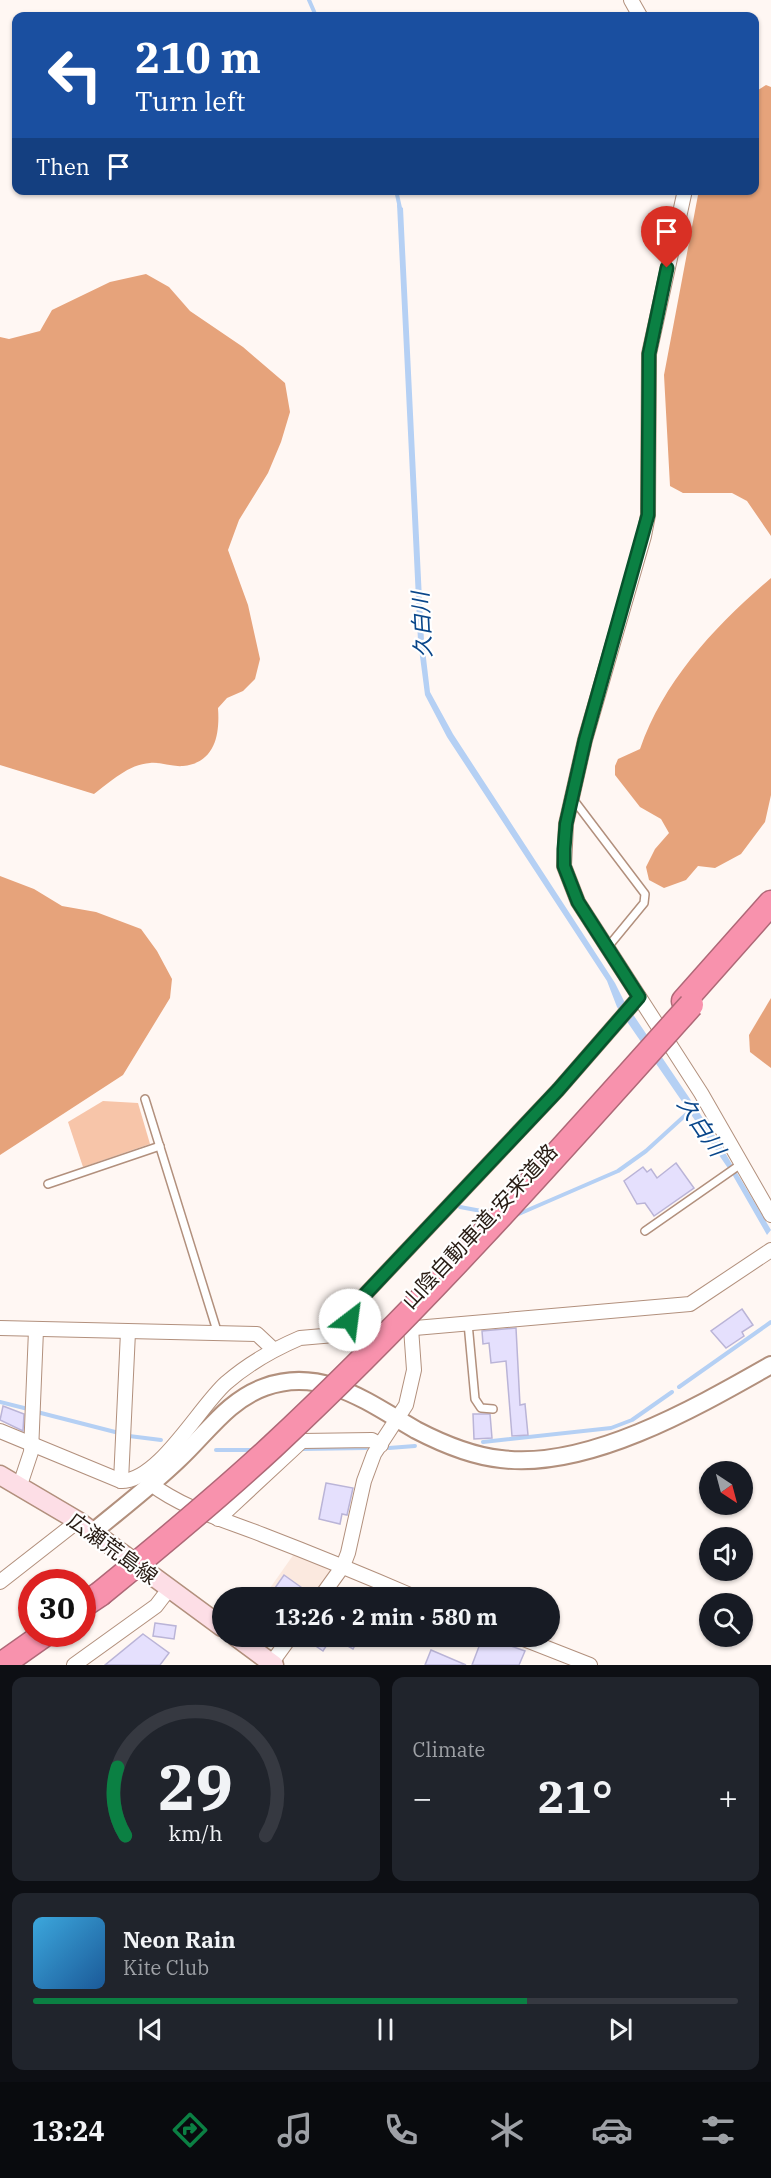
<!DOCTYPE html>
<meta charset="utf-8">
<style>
body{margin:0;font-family:"IBM Plex Serif","Noto Sans JP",serif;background:#20242c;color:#f1f3f6;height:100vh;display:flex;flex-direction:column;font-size:22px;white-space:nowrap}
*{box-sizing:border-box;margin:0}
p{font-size:20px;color:#9ea1a6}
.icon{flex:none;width:33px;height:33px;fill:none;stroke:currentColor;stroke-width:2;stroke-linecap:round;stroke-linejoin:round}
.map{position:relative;height:1665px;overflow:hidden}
.details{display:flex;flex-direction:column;gap:12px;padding:12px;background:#0d0f14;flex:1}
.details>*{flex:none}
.banner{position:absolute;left:12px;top:12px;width:747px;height:183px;border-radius:12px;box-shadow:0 2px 4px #0004;background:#1a4fa0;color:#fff;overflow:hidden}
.needle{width:39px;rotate:144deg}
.tools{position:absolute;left:699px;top:1461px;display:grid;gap:12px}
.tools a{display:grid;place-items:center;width:54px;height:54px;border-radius:50%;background:#171b24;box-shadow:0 2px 4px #0004;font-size:30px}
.speed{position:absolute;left:18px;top:1569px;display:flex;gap:12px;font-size:30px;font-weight:700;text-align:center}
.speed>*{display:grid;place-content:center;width:78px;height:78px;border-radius:50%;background:#171b24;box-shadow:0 2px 4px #0004;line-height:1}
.speed .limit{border:9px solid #d22;background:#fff;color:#111}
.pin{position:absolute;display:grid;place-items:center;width:51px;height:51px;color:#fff;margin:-62px -26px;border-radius:50% 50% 50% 0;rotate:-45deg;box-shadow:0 0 6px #0007}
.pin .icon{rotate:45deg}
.me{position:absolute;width:66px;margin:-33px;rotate:30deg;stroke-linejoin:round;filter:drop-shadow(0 0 4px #0008)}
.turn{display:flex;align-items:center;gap:21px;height:126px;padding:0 24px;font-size:27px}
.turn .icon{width:78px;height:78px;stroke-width:2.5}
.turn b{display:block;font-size:42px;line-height:51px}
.then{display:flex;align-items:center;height:57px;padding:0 24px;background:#0003;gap:12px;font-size:22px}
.big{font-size:45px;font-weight:700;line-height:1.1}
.details .card{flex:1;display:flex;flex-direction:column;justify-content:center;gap:9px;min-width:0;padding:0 21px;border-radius:12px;background:#20242c}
.details .dial{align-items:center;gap:0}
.dial svg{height:156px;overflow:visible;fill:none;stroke:#363941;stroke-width:7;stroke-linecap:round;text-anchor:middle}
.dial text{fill:#f1f3f6;stroke:none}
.song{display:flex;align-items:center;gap:18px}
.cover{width:72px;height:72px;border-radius:9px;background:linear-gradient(135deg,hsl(200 70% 55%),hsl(210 70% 35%))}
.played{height:6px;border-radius:3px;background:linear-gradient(90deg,#0b8043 70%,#363941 70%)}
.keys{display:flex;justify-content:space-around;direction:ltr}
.heat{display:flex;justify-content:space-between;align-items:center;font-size:33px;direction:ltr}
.details .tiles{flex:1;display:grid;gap:12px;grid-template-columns:1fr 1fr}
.card:last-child{grid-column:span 2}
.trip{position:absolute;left:212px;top:1587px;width:348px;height:60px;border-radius:30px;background:#171b24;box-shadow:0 2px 4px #0004;font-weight:700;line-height:60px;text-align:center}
.tab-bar{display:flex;height:96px;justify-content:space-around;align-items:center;background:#090b0e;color:#9ea1a6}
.tab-bar .icon{width:42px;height:42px}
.tab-bar .selected{color:#0b8043}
.tab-bar b{font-size:27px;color:#f1f3f6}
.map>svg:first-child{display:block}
</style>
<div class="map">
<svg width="771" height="1665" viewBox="0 0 771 1665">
<rect width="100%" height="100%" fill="#fff7f3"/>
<polygon fill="#fbe9df" points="294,1554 335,1570 315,1597 263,1598"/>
<polygon fill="#f7c5a9" points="103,1101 138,1103 150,1144 83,1167 68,1122"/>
<g fill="#e6a37b">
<polygon points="766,85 771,87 771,536 747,501 732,493 683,493 670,486 664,375 698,195 700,191 754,190 755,92"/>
<path d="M146,274L169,287L190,311L243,347L285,383L290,412L281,442L268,473L239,520L228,550L248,605L260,659L255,679L243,691L227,698L218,708C220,735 215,763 183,766C172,767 161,762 150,763C129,764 110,782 94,794L0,765V337L9,339L40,331L52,310L110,282Z"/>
<path d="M771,578V795L765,822L741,854L715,868L698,866L686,880L664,888L649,880L646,867L655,849L669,833L661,819L640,807L615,775V766L618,759L640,749C664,680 716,625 771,578Z"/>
<polygon points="0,876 34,889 62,906 96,912 141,929 157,951 172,979 170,998 123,1075 0,1155"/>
<polygon points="771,998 771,1068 750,1052 749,1035"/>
</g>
<polygon fill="#b5d0f4" points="397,204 403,208 424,641 430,692 453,734 615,983 624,1001 717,1139 771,1230 767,1235 732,1174 617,1007 607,981 447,737 425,695 418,641"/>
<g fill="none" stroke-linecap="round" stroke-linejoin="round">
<g stroke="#b5d0f4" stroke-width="4">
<polyline points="309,0 316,16"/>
<polyline points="396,190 400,208"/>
<polyline points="460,1207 492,1213"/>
<polyline points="514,1216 618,1171 646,1151 691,1110"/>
<polyline points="679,1387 771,1322"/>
<polyline points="0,1402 28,1409"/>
<polyline points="37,1412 119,1433"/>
<polyline points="129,1436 161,1440"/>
<polyline points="483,1442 611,1428 632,1420 672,1392"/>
<polyline points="389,1448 415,1446"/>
<polyline points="301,1449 366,1448"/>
<polyline points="216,1450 254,1450"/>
</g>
</g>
<g fill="#e5e0fd" stroke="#bab4d7" stroke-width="1.5">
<polygon points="676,1163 694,1188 654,1216 645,1203 637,1204 624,1181 643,1167 647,1172 651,1169 657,1178"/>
<polygon points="742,1309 753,1325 742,1332 744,1336 726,1348 711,1331"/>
<polygon points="516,1328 520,1405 525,1404 528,1435 512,1436 506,1361 491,1363 489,1343 483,1344 482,1331"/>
<polygon points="3,1406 24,1414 23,1431 0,1420"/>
<polygon points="473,1414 490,1414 492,1438 474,1439"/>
<polygon points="326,1483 353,1488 347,1515 342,1514 340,1524 319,1519"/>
<polygon points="284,1575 312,1595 311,1598 268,1598"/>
<polygon points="155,1623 176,1626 174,1639 153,1636"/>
<polygon points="143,1634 169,1653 160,1665 105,1665"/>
<polygon points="301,1636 360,1636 353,1649 332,1637 323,1651"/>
<polygon points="483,1636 525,1651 519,1665 472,1665"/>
<polygon points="431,1650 466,1665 425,1665"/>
</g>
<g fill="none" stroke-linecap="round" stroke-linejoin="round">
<defs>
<g id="service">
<polyline points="573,799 645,894 644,903 607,948"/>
<polyline points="145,1099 218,1334"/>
<polyline points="48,1184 160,1146"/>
<polyline points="645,1231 741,1164"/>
<polyline points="468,1323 475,1399 481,1408 493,1409"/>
</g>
<g id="minor">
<polyline points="631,0 640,16"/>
<polyline points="685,190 649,354 648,515 644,536 585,740 566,824 564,866 578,902 701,1093 771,1215"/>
<polyline points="0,1328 257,1334 273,1349"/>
<polyline points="351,1332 350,1313 356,1304 558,1090 639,997"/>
<path d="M0,1431L121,1481C159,1481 199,1407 226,1383C249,1363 272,1350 300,1338L690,1304L771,1250"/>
<polyline points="121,1481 128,1332"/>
<path d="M151,1484C184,1509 225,1520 263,1535C315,1555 366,1576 417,1598"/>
<polyline points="20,1485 31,1452 36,1330"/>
<polyline points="218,1519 302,1441 372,1440 381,1445"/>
<polyline points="0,1582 78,1521"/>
<polyline points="320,1598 343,1566 348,1553 364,1481 374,1454 406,1405 414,1370 411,1328"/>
<polyline points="516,1636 590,1665"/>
<polyline points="74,1665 156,1606 169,1589"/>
<polyline points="270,1665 291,1636"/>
</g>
<path id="tertiary" d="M93,1532C122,1508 152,1485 179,1459C207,1433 228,1400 265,1387C322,1366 369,1403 416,1430C443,1444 471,1456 501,1459C588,1470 697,1407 771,1365"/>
<g id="secondary">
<polyline points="0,1475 78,1521 222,1627"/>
<polyline points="235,1636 274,1665"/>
</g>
<g id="motorway">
<polyline points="684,1001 771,903"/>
<polyline points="82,1606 100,1594"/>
<polyline points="1,1665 45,1634"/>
</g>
</defs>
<use href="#service" stroke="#b2907d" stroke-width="10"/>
<use href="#minor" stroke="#b2907d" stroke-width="16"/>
<use href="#tertiary" stroke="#b2907d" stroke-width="20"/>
<use href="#secondary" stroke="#b2907d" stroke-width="21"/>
<use href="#motorway" stroke="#af6877" stroke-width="27"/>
<use href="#service" stroke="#fff" stroke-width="7"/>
<use href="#minor" stroke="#fff" stroke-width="14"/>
<use href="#tertiary" stroke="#fff" stroke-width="16"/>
<use href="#secondary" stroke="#fddee6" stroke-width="18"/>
<use href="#motorway" stroke="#f892ad" stroke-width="24"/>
<defs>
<path id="motorway-bridge" d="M100,1594C159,1546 217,1498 273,1446C421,1308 556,1156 691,1005"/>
</defs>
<use href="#motorway-bridge" stroke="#af6877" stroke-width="27" stroke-linecap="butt"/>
<use href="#motorway-bridge" stroke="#f892ad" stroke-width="24"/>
</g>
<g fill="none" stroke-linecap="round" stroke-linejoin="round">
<defs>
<polyline id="route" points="350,1320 350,1313 356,1304 558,1090 639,997 578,902 564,866 564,849 566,824 585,740 648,515 649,354 667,268"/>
</defs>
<use href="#route" stroke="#07532c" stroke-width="15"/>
<use href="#route" stroke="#0b8043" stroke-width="10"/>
</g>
<g text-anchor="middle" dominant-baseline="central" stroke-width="4.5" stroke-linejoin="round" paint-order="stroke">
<g font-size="21" fill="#271b13" stroke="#fff">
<text transform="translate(479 1226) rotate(-47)">山陰自動車道;安来道路</text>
<text transform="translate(113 1548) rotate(36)">広瀬荒島線</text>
</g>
<g font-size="22" font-style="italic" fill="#09468a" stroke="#fff">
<text transform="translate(421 625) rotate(-93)">久白川</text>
<text transform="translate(702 1126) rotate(56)">久白川</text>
</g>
</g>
</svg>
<div class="tools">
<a><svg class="needle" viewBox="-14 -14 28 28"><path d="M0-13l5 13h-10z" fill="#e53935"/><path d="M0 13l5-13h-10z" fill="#9ea1a6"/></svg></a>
<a><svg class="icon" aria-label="sound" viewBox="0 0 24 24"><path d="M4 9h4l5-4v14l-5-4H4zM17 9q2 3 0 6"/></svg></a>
<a><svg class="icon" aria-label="search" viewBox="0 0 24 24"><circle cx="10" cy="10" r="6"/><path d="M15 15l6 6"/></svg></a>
</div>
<div class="speed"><div class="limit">30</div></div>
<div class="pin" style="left:667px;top:268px;background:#d93025"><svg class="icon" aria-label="arrive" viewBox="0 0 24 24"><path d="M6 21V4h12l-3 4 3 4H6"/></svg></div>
<svg class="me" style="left:350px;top:1320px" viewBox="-20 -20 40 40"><circle r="19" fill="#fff"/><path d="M0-13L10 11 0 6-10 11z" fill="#0b8043"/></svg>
<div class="trip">13:26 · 2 min · 580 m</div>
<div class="banner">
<div class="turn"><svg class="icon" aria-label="left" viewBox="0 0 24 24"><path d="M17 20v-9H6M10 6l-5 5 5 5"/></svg><div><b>210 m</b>Turn left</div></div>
<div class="then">Then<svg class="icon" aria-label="arrive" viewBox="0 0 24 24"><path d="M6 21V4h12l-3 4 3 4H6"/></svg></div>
</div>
</div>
<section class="details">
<div class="tiles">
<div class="card dial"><svg viewBox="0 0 100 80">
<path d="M14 69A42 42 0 1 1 86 69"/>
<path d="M14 69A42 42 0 0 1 10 34" stroke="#0b8043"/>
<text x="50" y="56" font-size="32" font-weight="700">29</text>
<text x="50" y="72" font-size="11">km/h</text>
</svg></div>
<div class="card"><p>Climate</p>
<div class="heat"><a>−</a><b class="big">21°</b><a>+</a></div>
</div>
<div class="card">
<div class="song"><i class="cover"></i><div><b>Neon Rain</b><p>Kite Club</p></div></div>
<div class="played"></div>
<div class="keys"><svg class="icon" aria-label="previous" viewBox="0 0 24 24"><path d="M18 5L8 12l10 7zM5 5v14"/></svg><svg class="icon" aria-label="pause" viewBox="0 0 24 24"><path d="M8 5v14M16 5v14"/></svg><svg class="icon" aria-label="next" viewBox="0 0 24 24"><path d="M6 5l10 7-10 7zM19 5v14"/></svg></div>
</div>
</div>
</section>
<nav class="tab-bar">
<b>13:24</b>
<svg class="icon selected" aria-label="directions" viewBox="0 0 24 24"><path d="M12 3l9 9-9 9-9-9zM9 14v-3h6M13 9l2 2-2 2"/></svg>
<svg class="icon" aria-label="music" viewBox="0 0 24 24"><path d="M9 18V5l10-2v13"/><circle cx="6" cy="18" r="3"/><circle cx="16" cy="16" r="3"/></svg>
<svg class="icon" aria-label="phone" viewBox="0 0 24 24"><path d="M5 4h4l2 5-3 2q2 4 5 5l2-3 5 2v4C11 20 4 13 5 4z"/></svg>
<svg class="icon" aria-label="climate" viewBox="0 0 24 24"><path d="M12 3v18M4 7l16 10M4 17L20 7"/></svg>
<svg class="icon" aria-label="car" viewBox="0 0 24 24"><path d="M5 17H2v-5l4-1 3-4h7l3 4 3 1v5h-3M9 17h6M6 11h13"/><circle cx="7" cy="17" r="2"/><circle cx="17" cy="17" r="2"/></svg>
<svg class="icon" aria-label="filters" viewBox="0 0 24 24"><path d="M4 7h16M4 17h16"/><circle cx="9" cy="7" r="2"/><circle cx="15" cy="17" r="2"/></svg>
</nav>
